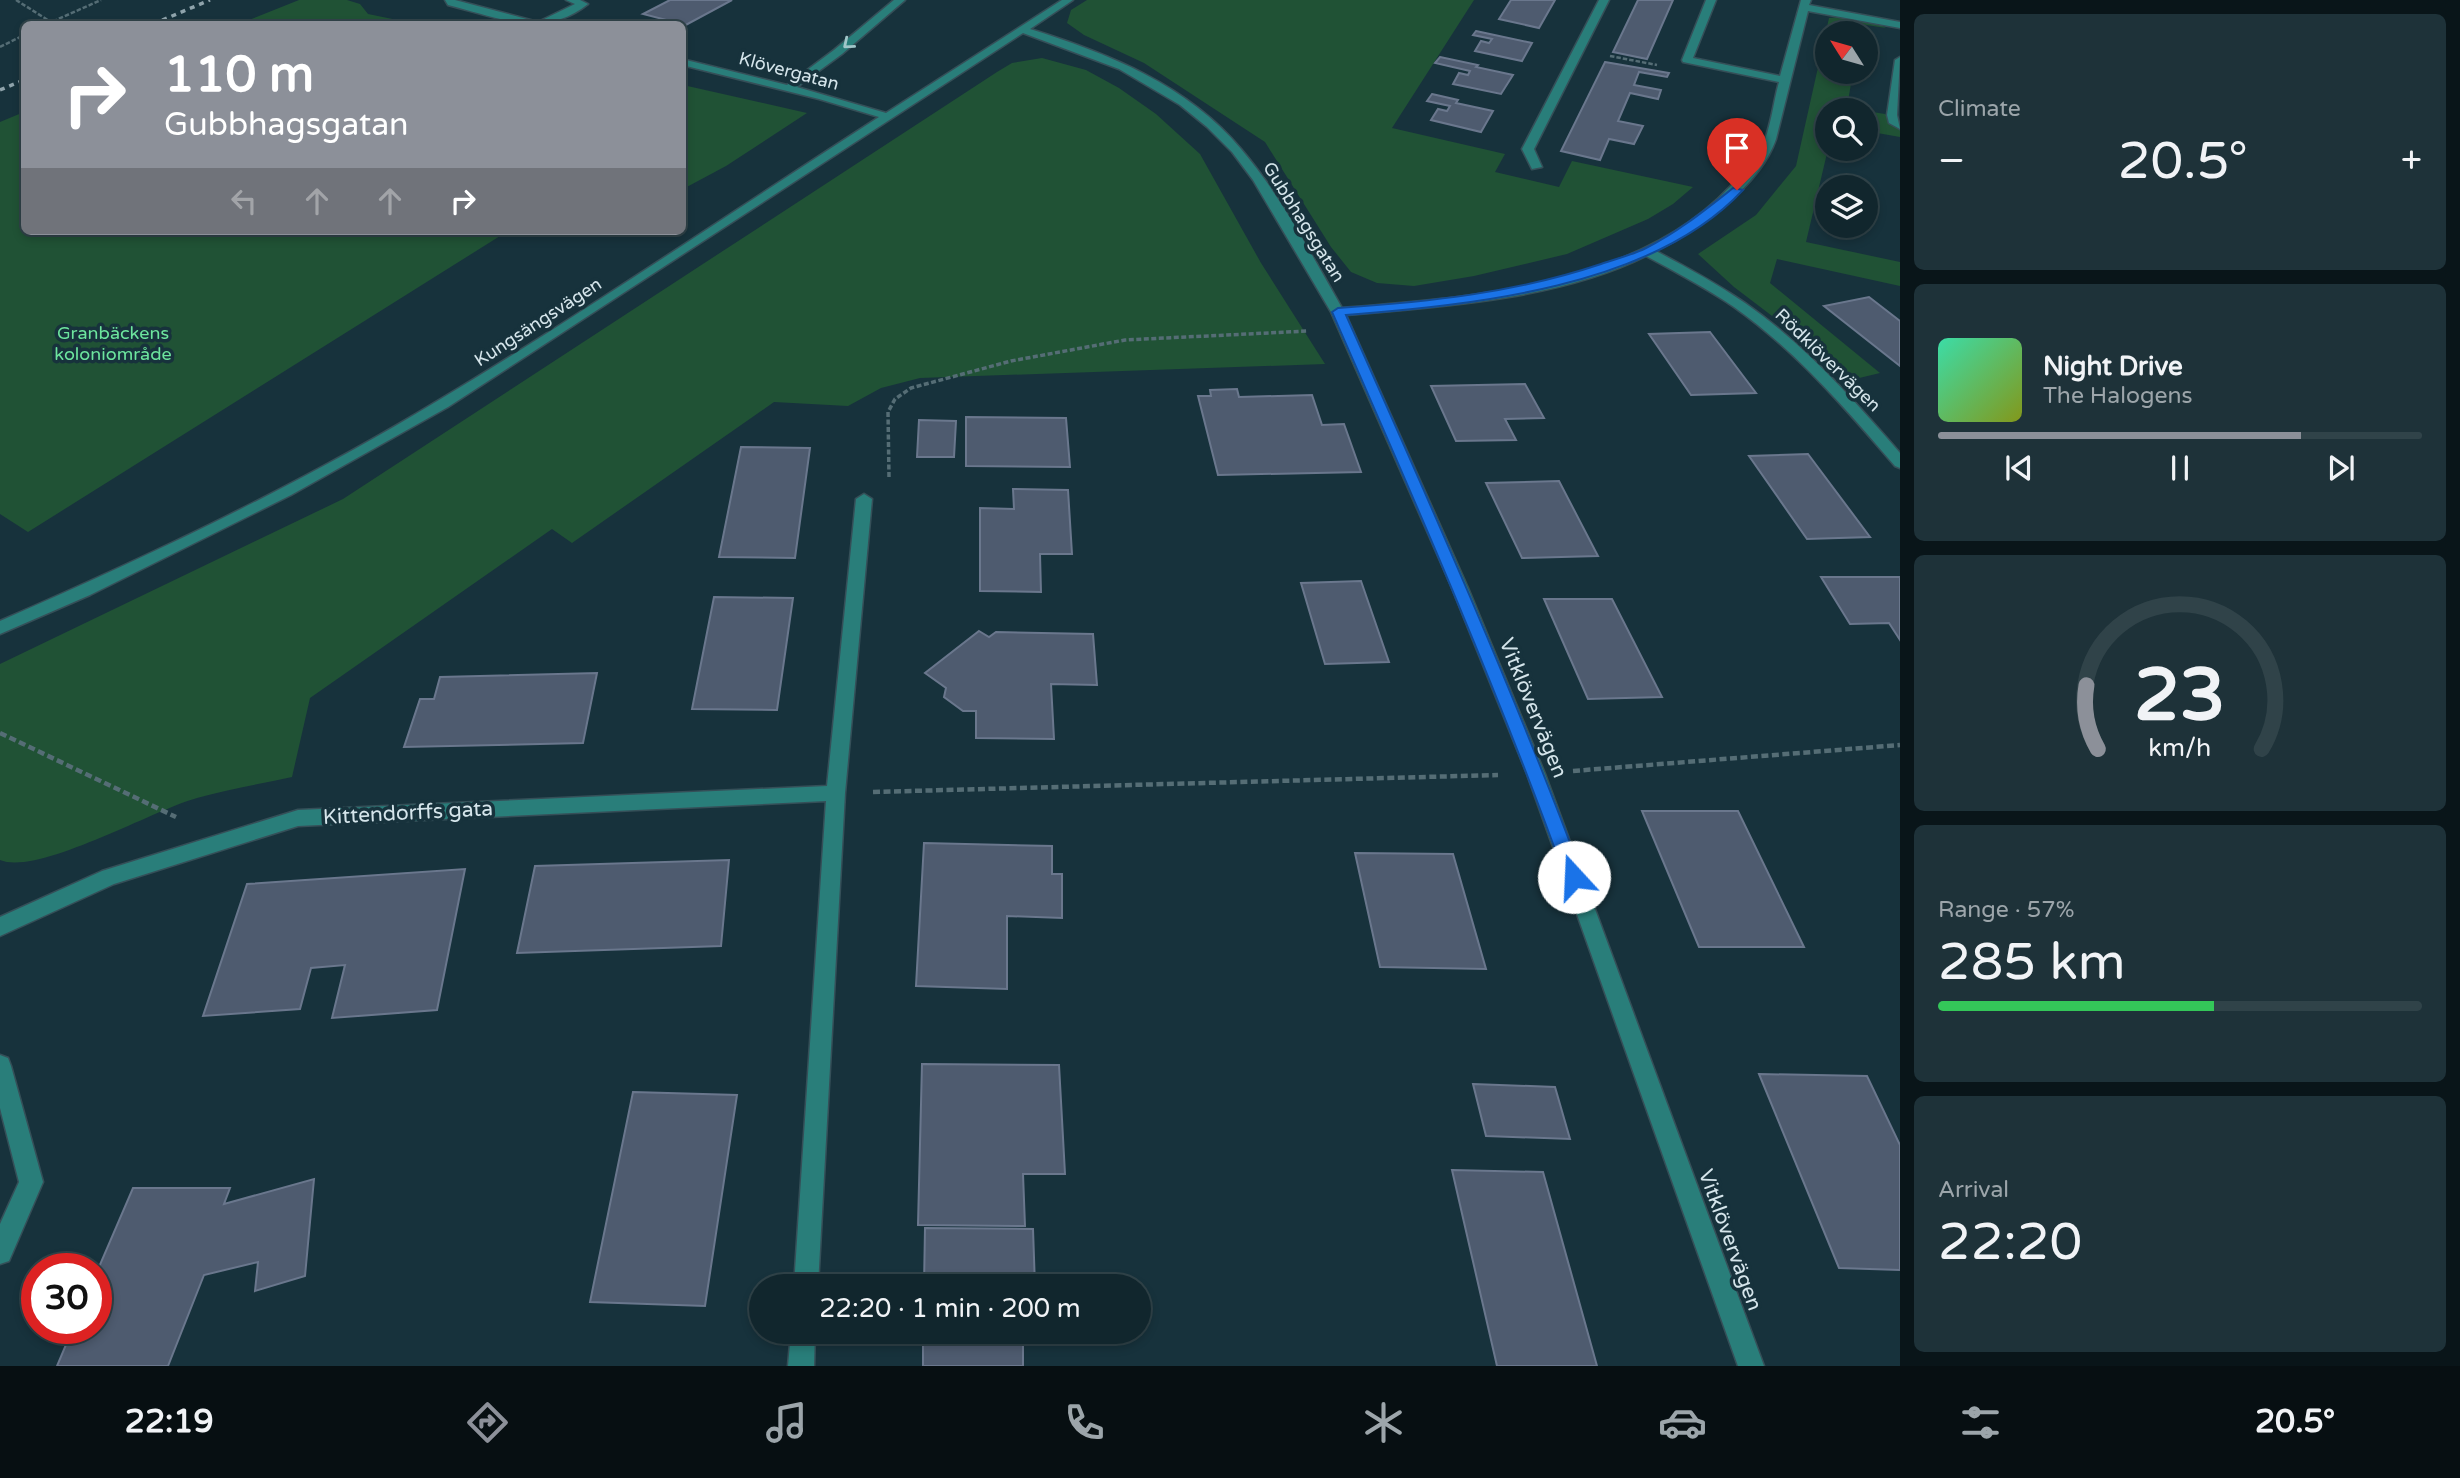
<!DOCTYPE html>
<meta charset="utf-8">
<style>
body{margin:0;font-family:"Varela Round",sans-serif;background:#1e3239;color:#f1f3f6;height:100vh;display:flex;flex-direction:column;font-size:26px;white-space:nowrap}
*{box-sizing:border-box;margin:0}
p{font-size:23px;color:#9ca5aa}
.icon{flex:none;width:38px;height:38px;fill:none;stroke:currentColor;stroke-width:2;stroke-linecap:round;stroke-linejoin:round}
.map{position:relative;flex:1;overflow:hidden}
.sheet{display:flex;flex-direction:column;gap:14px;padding:14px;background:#091519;width:560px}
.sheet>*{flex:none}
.guide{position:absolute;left:21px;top:21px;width:665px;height:214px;border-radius:10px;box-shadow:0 4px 10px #0003,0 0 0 2px #304349;background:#8c9099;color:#fff;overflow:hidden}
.needle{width:46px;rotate:307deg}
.tools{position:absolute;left:1815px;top:21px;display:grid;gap:14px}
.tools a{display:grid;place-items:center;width:63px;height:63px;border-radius:50%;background:#11262d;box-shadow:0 4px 10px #0003,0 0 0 2px #304349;font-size:35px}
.speed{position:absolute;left:21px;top:1253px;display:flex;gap:14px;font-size:35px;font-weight:700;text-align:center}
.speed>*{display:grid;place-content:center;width:91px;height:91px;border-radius:50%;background:#11262d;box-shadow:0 4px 10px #0003,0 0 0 2px #304349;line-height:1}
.speed .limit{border:10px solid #d22;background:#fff;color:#111}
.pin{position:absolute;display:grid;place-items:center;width:60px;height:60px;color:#fff;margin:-72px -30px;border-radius:50% 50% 50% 0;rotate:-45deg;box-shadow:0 0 7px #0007}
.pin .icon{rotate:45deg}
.me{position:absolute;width:77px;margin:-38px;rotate:340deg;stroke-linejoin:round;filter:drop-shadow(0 0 5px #0008)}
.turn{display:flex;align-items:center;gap:24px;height:147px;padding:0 28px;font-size:32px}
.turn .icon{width:91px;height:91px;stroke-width:2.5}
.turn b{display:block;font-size:49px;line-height:60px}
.lanes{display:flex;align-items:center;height:66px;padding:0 28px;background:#0003;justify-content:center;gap:35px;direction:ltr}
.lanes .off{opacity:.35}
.big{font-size:52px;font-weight:600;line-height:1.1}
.sheet .widget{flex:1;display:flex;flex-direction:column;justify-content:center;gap:10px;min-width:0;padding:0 24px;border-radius:10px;background:#1e3239}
.sheet .dial{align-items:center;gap:0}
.dial svg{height:182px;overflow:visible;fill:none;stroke:#304349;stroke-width:7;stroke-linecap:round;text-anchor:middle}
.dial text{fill:#f1f3f6;stroke:none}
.song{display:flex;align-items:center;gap:21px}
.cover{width:84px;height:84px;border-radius:10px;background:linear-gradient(135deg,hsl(160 70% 55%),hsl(70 70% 35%))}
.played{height:7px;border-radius:4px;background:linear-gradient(90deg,#8c9099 75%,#304349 75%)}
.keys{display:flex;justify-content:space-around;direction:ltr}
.heat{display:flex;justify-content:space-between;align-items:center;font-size:38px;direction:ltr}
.charge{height:10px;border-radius:5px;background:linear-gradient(90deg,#34c759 57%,#304349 0)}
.trip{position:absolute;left:749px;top:1274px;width:402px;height:70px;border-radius:35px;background:#11262d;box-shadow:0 4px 10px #0003,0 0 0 2px #304349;font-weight:600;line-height:70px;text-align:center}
.dock{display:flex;height:112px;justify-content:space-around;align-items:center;background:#070f12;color:#9ca5aa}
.dock .icon{width:49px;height:49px}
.dock .current{color:#8c9099}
.dock b{font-size:32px;color:#f1f3f6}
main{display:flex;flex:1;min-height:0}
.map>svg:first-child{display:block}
</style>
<main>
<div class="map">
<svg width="1900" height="1366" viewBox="0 0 1900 1366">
<rect width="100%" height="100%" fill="#17323c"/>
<g fill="#205235">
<polygon points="299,0 347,0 360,4 368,14 417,24 239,24"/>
<polygon points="1087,0 1474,0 1392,128 1505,154 1495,172 1559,187 1572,161 1693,187 1673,204 1648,219 1567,254 1474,276 1414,286 1377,283 1351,272 1331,247 1265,142 1144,63 1084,35 1067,23 1071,10"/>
<polygon points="1840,17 1879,24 1886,28 1860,24 1858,33 1827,33 1827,72 1853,72 1847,107 1861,110 1827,110 1828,149 1806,242 1900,262 1900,286 1777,259 1770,283 1880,373 1855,379 1734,287 1698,254 1756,215 1796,166 1829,18"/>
<path d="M1042,58L1086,70L1119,88L1156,114L1200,154L1261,263L1325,364L920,378L881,388L848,406L774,402L572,543L552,529L310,698L292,777C261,784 228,789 197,798C153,810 38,876 0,860V664L343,499L997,72L1012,63Z"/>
<polygon points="683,85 807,113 726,166 683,189"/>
<polygon points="1866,111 1885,114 1900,129 1900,137 1866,131"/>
<polygon points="24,112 24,231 508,231 28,532 0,514 0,122"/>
</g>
<g fill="#4e5b6f" stroke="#6a778d" stroke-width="2">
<polygon points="670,0 732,0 682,27 682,24 643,14"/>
<polygon points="1511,0 1555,0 1539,28 1499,19"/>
<polygon points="1638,0 1673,0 1647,59 1613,52"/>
<polygon points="1476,31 1532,43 1522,61 1475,51 1481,41 1489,43 1492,39 1473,35"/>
<polygon points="1440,57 1478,65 1476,67 1513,75 1501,94 1453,84 1459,73 1468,75 1470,71 1435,63"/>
<polygon points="1605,62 1669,73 1667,77 1639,72 1634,85 1661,90 1658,99 1630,93 1618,121 1643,126 1634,144 1609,139 1600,160 1561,151"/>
<polygon points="1432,94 1458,100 1456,103 1493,111 1481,132 1431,120 1438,109 1447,111 1450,106 1427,101"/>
<polygon points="1869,297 1900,321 1900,366 1824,306"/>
<polygon points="1710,332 1756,393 1691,395 1649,334"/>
<polygon points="1525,384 1544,418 1505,419 1516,440 1456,441 1431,386"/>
<polygon points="1237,389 1239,397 1312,395 1322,425 1344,424 1361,472 1218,475 1198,396 1211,396 1210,390"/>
<polygon points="966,417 1066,418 1070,467 966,466"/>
<polygon points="919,420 956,421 954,457 917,457"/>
<polygon points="741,447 810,448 795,558 719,557"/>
<polygon points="1808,454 1870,537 1807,539 1749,456"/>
<polygon points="1559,481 1598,556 1522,558 1486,483"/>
<polygon points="1013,489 1068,490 1072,554 1040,554 1041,592 980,591 980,508 1014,509"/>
<polygon points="1821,577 1900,577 1900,640 1889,623 1850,624"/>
<polygon points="1361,581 1389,662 1325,664 1301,583"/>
<polygon points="714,597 793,598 777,710 692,709"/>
<polygon points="1544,599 1612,599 1662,697 1588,699"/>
<polygon points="979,631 989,637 996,632 1093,634 1097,685 1051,684 1054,739 976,738 976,711 963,711 944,697 946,688 925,673"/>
<polygon points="597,673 583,743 404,747 420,699 434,699 440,677"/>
<polygon points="1642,811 1738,811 1804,947 1699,947"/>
<polygon points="924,843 1052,846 1052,874 1062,874 1062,918 1007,916 1007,989 916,986"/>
<polygon points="1355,853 1453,854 1486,969 1380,967"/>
<polygon points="729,860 721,946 517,953 535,866"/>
<polygon points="465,869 437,1010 332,1018 345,965 311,968 300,1009 203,1016 247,884"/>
<polygon points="922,1064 1059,1065 1065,1174 1023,1174 1025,1226 918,1225"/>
<polygon points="1759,1074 1867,1076 1900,1145 1900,1270 1839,1268"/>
<polygon points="1473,1084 1555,1087 1570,1139 1486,1136"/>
<polygon points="633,1092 737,1095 705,1306 590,1302"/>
<polygon points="1452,1170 1543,1172 1597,1366 1497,1366"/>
<polygon points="314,1179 305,1276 255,1291 258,1262 204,1275 168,1366 57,1366 73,1328 96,1328 96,1274 133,1188 230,1188 224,1204"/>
<polygon points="925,1228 1033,1229 1035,1286 924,1286"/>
<rect x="923" y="1332" width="100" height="34"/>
</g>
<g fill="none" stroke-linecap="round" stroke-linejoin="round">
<defs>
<g id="minor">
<path d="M445,0H455L538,22L575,4L566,0H580L588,4C543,40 497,17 448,5Z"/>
<path d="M894,0H905L842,54L797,87L886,113L1062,0H1073L1030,29C1107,53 1188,85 1241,149C1282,197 1311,254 1342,308C1475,297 1651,286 1741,174C1748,166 1756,158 1761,149C1771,129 1773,103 1779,82L1683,62L1682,60L1706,0H1716L1693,58L1780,76L1801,0H1811L1809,5L1900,22V28L1808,11L1776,139C1760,186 1698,230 1656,251C1686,267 1716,283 1745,303C1804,344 1853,399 1900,453V468L1895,466C1846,409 1796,351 1734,307C1706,288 1676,272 1646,256C1560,299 1441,307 1346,315L1468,588L1545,774L1764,1366H1738L1527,774L1452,588L1331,312L1253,180L1232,152L1207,127L1180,105L1119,69L1023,33L448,407L291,495L90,595L0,634V621C149,556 299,485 439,400C587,311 733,211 879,117L819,99L682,65V59L787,85L834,50Z"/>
<polygon points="1599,0 1609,0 1534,149 1542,167 1532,169 1522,149"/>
<polygon points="1900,57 1897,115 1900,129 1889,123 1887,115 1895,60"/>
<polygon points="864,494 872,499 845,793 818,1286 794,1286 826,801 298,826 114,884 0,936 0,917 102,871 298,810 827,786 856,499"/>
<polygon points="0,1055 8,1058 11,1066 43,1182 9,1261 0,1264 0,1224 19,1182 0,1108"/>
<polygon points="791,1332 815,1332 814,1366 788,1366"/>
</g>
</defs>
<use href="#minor" stroke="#354f58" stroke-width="3"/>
<g stroke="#556d75" stroke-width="2.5" stroke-dasharray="4.5 2" stroke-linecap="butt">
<polyline points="16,0 51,22"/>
<polyline points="47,24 101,0"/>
<polyline points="0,47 24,35"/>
<polyline points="1610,56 1657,65"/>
</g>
<polyline stroke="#556d75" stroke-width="3.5" stroke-dasharray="5 2.5" stroke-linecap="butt" points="889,477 888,412 895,399 911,388 1011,361 1125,340 1308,331"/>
<g stroke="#556d75" stroke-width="4.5" stroke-dasharray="7 3.5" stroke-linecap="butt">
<polyline points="0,733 176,817"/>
<polyline points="1573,771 1900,745"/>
<polyline points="873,792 1498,775"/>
</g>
<use href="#minor" fill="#297e7a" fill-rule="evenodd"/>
<g stroke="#8fa3ab" stroke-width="3.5" stroke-dasharray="5 5" stroke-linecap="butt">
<polyline points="153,24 210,0"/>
<polyline points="0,90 24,80"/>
</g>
</g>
<defs><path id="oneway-chevron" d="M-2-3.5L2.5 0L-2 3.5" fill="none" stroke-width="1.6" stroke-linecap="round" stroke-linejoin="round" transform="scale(1.75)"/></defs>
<use stroke="#a1c6c9" href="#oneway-chevron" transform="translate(848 44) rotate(140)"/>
<path fill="#1a73e8" stroke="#114b97" stroke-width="2" d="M1733,188L1743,190C1652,288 1471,305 1346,315C1429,501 1512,686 1583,877L1580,883L1574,885L1567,883L1565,877C1496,685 1414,499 1332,312L1338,308C1428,302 1515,293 1601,264C1615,259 1632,255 1646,248C1678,232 1705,210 1733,188Z"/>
<g text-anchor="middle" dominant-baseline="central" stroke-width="7" stroke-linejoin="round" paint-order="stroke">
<g font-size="18" fill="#d5e5eb" stroke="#17323c">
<text transform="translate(789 71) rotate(15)">Klövergatan</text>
<text transform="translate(1304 222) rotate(58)">Gubbhagsgatan</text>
<text transform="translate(538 322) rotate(-33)">Kungsängsvägen</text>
<text transform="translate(1828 360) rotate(44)">Rödklövervägen</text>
</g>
<g font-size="18" fill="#6de59e" stroke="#17323c">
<text x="113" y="333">Granbäckens<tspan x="113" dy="21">koloniområde</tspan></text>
</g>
<g font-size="21" fill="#d5e5eb" stroke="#17323c">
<text transform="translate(1533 708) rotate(68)">Vitklövervägen</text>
<text transform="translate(408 813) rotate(-3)">Kittendorffs gata</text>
<text transform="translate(1730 1240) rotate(70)">Vitklövervägen</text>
</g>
</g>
</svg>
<div class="tools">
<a><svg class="needle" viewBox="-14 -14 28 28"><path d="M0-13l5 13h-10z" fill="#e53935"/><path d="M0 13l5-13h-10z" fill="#9ca5aa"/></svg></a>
<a><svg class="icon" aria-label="search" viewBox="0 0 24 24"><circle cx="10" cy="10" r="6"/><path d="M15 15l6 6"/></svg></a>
<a><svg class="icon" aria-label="layers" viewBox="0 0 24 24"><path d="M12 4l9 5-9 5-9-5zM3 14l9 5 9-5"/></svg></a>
</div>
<div class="speed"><div class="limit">30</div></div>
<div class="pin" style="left:1737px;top:190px;background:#d93025"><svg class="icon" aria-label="arrive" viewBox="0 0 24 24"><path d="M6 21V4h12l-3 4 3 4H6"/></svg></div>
<svg class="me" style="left:1574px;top:877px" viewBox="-20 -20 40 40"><circle r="19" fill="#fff"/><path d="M0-13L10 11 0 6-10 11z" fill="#1a73e8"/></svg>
<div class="trip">22:20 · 1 min · 200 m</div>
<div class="guide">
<div class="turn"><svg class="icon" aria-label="right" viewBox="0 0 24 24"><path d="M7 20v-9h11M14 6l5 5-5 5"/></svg><div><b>110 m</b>Gubbhagsgatan</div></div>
<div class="lanes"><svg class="icon off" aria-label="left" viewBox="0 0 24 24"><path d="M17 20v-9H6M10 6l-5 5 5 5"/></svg><svg class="icon off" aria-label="ahead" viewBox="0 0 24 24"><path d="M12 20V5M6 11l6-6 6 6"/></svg><svg class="icon off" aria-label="ahead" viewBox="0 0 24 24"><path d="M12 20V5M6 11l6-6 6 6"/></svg><svg class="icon" aria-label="right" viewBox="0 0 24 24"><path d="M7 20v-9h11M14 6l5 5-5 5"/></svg></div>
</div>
</div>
<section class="sheet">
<div class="widget"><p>Climate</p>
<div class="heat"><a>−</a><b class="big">20.5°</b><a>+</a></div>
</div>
<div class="widget">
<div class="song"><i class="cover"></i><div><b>Night Drive</b><p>The Halogens</p></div></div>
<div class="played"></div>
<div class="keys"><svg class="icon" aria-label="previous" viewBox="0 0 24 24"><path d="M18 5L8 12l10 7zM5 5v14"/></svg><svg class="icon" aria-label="pause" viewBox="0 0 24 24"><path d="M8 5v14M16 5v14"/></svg><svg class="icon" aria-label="next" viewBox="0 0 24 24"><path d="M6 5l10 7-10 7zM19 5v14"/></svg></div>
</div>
<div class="widget dial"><svg viewBox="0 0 100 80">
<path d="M14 69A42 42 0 1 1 86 69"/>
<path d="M14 69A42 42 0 0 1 9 41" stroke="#8c9099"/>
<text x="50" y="56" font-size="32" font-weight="700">23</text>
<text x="50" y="72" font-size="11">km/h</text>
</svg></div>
<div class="widget"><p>Range · 57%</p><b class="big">285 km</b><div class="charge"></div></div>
<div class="widget"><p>Arrival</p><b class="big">22:20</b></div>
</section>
</main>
<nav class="dock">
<b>22:19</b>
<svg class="icon current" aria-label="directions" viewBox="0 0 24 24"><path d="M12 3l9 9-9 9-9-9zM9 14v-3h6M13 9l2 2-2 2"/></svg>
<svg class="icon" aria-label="music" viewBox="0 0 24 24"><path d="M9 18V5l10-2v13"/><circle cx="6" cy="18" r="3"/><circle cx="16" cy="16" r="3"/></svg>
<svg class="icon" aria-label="phone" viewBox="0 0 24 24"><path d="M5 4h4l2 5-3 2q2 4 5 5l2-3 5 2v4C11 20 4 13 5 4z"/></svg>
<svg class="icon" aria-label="climate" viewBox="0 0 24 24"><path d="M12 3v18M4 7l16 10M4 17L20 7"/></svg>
<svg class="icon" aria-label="car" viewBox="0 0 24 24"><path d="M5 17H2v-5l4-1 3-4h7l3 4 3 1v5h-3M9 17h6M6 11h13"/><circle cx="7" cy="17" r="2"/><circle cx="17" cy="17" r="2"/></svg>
<svg class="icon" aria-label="filters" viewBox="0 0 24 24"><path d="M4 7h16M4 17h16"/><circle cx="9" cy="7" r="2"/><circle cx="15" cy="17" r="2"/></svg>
<b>20.5°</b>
</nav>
